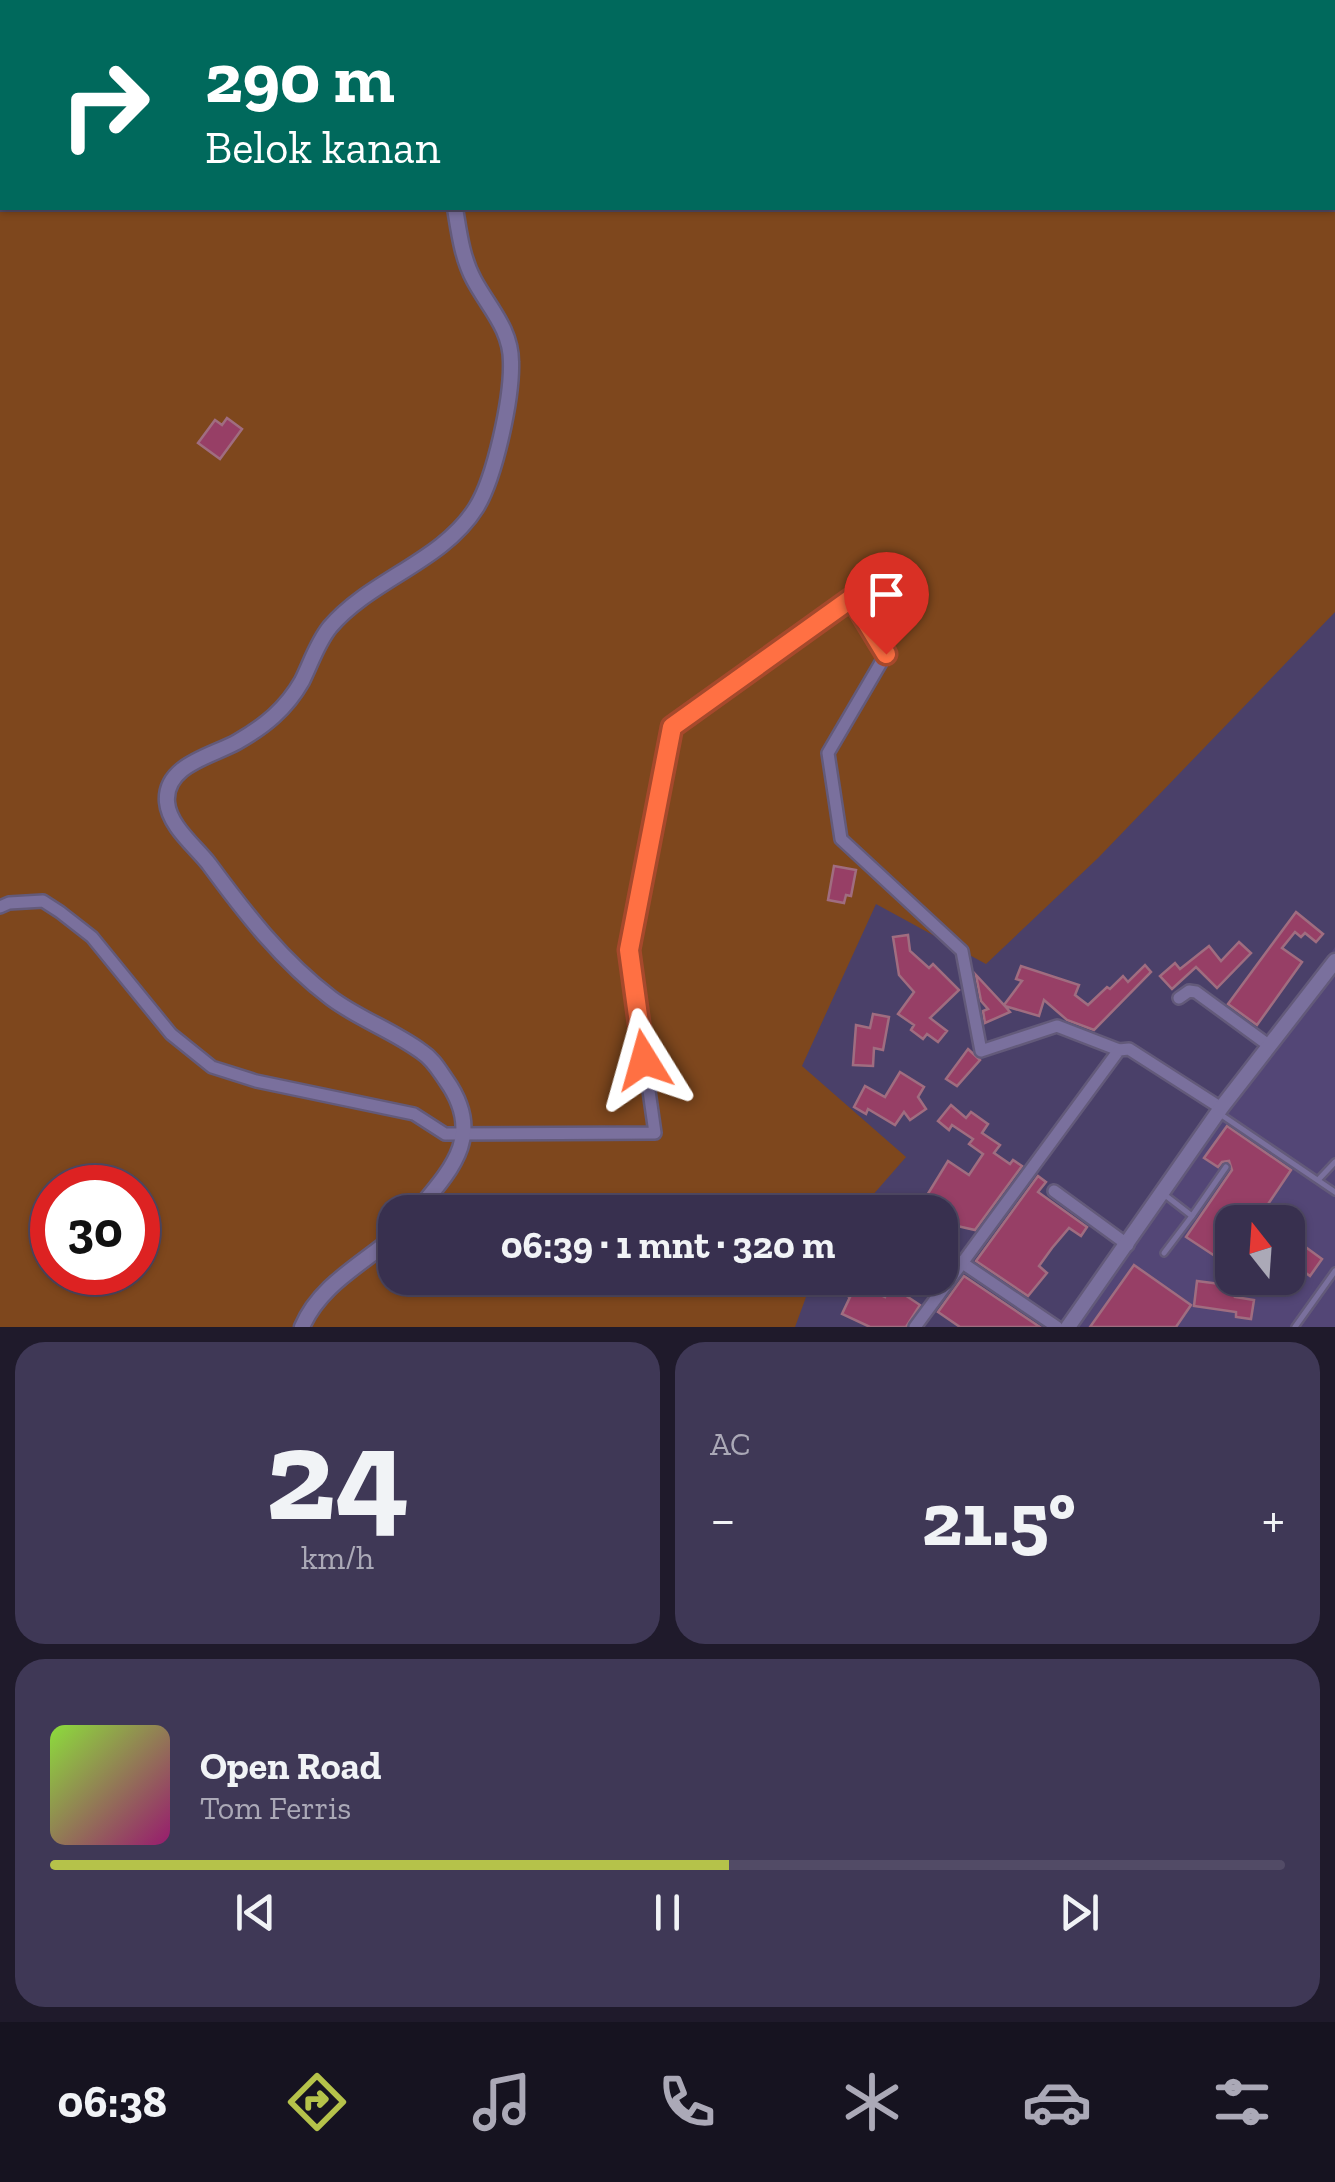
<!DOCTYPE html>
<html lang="id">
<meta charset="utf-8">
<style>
body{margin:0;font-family:"Zilla Slab",serif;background:#3f3856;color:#f1f3f6;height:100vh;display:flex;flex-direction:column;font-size:38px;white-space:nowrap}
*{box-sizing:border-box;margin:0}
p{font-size:32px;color:#aba9b7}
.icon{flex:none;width:55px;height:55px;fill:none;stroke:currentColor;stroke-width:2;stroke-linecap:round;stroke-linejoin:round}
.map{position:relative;height:1327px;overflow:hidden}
.drawer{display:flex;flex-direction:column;gap:15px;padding:15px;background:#1f1a2b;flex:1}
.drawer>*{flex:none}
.hud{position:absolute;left:0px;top:0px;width:1335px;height:210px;box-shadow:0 2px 8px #0004,0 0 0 2px #524b66;background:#00695c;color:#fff;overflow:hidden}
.needle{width:65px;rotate:343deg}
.tools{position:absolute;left:1215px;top:1205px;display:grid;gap:20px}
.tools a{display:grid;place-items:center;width:90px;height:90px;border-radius:20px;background:#38304f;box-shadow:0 2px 8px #0004,0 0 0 2px #524b66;font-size:50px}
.speed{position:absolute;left:30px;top:1165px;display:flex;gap:20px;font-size:50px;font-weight:700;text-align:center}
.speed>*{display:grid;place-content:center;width:130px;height:130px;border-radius:50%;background:#38304f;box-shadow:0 2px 8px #0004,0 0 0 2px #524b66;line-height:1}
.speed .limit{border:15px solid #d22;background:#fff;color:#111}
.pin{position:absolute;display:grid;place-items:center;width:85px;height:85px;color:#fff;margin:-102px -42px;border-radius:50% 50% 50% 0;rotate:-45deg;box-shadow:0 0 10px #0007}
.pin .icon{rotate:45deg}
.me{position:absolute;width:110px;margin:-55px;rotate:352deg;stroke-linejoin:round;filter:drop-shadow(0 0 8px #0008)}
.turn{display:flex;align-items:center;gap:35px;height:210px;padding:0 40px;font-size:45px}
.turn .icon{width:130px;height:130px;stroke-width:2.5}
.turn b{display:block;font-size:70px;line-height:85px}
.big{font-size:75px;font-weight:700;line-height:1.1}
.drawer .widget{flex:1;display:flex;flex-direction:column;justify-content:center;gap:15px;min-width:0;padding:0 35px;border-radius:30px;background:#3f3856}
.drawer .dial{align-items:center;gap:0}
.dial b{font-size:130px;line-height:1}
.song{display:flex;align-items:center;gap:30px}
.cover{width:120px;height:120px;border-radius:15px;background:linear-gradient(135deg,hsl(90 70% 55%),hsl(320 70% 35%))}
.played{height:10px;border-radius:5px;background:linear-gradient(90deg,#b5c24a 55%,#524b66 55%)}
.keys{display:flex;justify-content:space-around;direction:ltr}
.heat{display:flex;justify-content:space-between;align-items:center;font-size:55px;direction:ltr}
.drawer .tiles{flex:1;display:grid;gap:15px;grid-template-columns:1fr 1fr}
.widget:last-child{grid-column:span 2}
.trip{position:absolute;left:378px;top:1195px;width:580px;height:100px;border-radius:30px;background:#38304f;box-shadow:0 2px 8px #0004,0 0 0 2px #524b66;font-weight:700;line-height:100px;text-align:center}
.tabs{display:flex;height:160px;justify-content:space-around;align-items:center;background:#161320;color:#aba9b7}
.tabs .icon{width:70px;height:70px}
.tabs .on{color:#b5c24a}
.tabs b{font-size:45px;color:#f1f3f6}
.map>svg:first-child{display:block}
</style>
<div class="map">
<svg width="1335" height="1327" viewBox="0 0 1335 1327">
<rect width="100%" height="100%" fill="#4a4069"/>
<path fill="#534676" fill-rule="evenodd" d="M1335,947V1327H1066L1267,1041ZM1232,1222H1288V1278H1232Z"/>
<path fill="#7e471d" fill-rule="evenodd" d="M0,0H1335V612L1098,858L986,964L876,904L802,1066L906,1157L858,1212H395V1278H813L795,1327H0ZM2,2H1332V208H2ZM52,1188H138V1272H52Z"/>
<g fill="#973f66" stroke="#a06d80" stroke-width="2.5">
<polygon points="227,418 242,429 220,459 198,443 215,420 222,425"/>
<polygon points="834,866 856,870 851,896 846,895 844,903 828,900"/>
<polygon points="1296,912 1323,934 1316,942 1305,933 1301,937 1295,932 1282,948 1302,962 1257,1025 1228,1004"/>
<polygon points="908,935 910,951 929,968 933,964 959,990 930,1018 947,1031 938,1042 927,1034 923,1039 911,1030 914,1025 898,1014 914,992 899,975 893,937"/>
<polygon points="1239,942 1251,953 1217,988 1196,967 1172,989 1160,976 1175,963 1180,969 1209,946 1221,961"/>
<polygon points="1145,965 1151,972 1094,1030 1067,1020 1044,1000 1039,1016 1005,1006 1010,1012 985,1023 983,1011 988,1009 981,1001 976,975 1004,1005 1022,981 1016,979 1021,966 1079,985 1075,995 1088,1005 1107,987 1110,989 1123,976 1128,982"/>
<polygon points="873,1014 889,1017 883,1050 874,1048 873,1066 853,1065 856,1025 870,1028"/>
<polygon points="968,1049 980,1060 957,1086 946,1079"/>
<polygon points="900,1072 924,1087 918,1097 926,1109 910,1120 904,1112 895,1125 868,1109 866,1114 854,1107 865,1086 885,1097"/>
<polygon points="951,1105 966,1118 971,1112 988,1124 982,1133 1000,1145 994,1153 1010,1164 1013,1160 1022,1166 975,1230 953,1225 955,1255 948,1266 940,1266 940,1212 919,1212 922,1196 926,1197 948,1161 969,1175 983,1154 969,1144 973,1139 952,1125 949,1130 938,1121"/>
<polygon points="1227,1126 1291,1170 1256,1222 1232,1222 1232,1236 1218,1258 1186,1237 1232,1170 1229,1161 1222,1162 1218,1167 1204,1158"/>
<polygon points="1038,1176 1046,1182 1038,1192 1087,1227 1081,1236 1069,1228 1052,1248 1039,1266 1047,1273 1028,1296 976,1261"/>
<polygon points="1300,1243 1322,1259 1310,1276 1288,1260"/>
<polygon points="1134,1265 1191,1305 1176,1327 1090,1327"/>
<polygon points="964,1276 1040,1327 960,1327 938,1312"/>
<polygon points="834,1278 844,1278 885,1297 891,1278 904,1278 899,1291 920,1305 906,1327 870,1327 842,1314 850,1297 829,1287"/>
<polygon points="1197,1281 1236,1286 1235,1297 1254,1300 1251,1319 1236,1317 1236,1312 1194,1306"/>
</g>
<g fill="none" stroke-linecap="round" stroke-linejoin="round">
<defs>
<g id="service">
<polyline points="1220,1114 1335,1192"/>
<polyline points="1319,1179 1335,1162"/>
<polyline points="1192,1216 1226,1167"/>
<polyline points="1164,1253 1192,1216 1165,1195"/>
<polyline points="1295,1327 1335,1271"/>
</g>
<g id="minor">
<polyline points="0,907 9,903 43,901 60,912 92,937 171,1034 212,1067 256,1081 414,1114 445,1134 655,1133 629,950 672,727 851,598 886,654 828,753 841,839 962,951 981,1051 1057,1026 1119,1050"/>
<polyline points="1179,998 1189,991 1196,992 1267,1044"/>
<polyline points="1054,1191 1128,1245"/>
<polyline points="961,1262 1057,1327"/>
<polyline points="915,1327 1119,1050 1129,1049 1221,1108"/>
</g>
<g id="tertiary">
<polyline points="329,0 331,2"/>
<path d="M416,1212C452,1169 485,1135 446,1080C439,1070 433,1059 422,1052C394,1031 359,1019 331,998C282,961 245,913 209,864C195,846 169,826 167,802C164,765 212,756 237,742C265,726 286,709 302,681C311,663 317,643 330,627C371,579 442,562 476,508C495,478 512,398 511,362C511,329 489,308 474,280C462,258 459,232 455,208"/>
<path d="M302,1327C320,1285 361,1265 395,1236"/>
<polyline points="1068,1327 1221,1108 1335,961"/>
</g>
</defs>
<use href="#service" stroke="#635a7a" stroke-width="10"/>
<use href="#minor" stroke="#635a7a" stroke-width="16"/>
<use href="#tertiary" stroke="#635a7a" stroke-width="19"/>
<use href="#service" stroke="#7a709d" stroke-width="5"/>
<use href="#minor" stroke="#7a709d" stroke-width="11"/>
<use href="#tertiary" stroke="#7a709d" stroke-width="14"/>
</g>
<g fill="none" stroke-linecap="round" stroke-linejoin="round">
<defs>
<polyline id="route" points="644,1060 629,950 672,727 852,598 886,654"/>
</defs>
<use href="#route" stroke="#a6492c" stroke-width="25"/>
<use href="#route" stroke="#ff7043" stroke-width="18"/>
</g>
</svg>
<div class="tools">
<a><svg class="needle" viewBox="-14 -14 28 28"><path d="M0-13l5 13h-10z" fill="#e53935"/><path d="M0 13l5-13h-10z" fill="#aba9b7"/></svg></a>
</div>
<div class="speed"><div class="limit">30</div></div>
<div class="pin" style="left:886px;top:654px;background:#d93025"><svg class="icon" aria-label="arrive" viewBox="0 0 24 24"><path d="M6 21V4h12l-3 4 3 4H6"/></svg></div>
<svg class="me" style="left:644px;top:1060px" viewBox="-20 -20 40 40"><path d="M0-17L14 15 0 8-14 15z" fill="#ff7043" stroke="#fff" stroke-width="4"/></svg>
<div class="trip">06:39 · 1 mnt · 320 m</div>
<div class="hud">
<div class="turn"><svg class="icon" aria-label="right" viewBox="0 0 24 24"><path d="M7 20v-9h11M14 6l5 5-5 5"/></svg><div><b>290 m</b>Belok kanan</div></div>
</div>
</div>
<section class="drawer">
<div class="tiles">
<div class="widget dial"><b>24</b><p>km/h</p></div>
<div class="widget"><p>AC</p>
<div class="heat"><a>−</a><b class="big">21.5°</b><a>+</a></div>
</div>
<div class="widget">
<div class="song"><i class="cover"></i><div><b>Open Road</b><p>Tom Ferris</p></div></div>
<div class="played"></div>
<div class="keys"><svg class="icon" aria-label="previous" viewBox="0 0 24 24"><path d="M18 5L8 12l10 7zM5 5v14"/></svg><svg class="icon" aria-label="pause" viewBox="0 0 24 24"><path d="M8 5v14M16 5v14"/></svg><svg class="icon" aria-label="next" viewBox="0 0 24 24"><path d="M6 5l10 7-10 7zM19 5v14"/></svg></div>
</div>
</div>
</section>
<nav class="tabs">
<b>06:38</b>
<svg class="icon on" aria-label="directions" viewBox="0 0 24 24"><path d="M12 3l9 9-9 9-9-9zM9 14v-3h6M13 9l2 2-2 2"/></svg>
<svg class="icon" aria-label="music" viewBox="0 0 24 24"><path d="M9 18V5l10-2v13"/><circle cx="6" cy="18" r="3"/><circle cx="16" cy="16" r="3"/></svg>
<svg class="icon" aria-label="phone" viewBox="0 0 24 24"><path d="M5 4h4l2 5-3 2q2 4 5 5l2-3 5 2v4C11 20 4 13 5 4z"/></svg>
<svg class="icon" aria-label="climate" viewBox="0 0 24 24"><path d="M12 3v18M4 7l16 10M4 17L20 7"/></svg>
<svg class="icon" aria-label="car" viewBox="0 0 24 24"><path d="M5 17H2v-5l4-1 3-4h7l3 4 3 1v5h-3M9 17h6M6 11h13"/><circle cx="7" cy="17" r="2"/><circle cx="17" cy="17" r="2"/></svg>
<svg class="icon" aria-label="filters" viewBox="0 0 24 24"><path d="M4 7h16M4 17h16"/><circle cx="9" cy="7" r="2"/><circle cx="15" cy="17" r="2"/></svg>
</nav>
